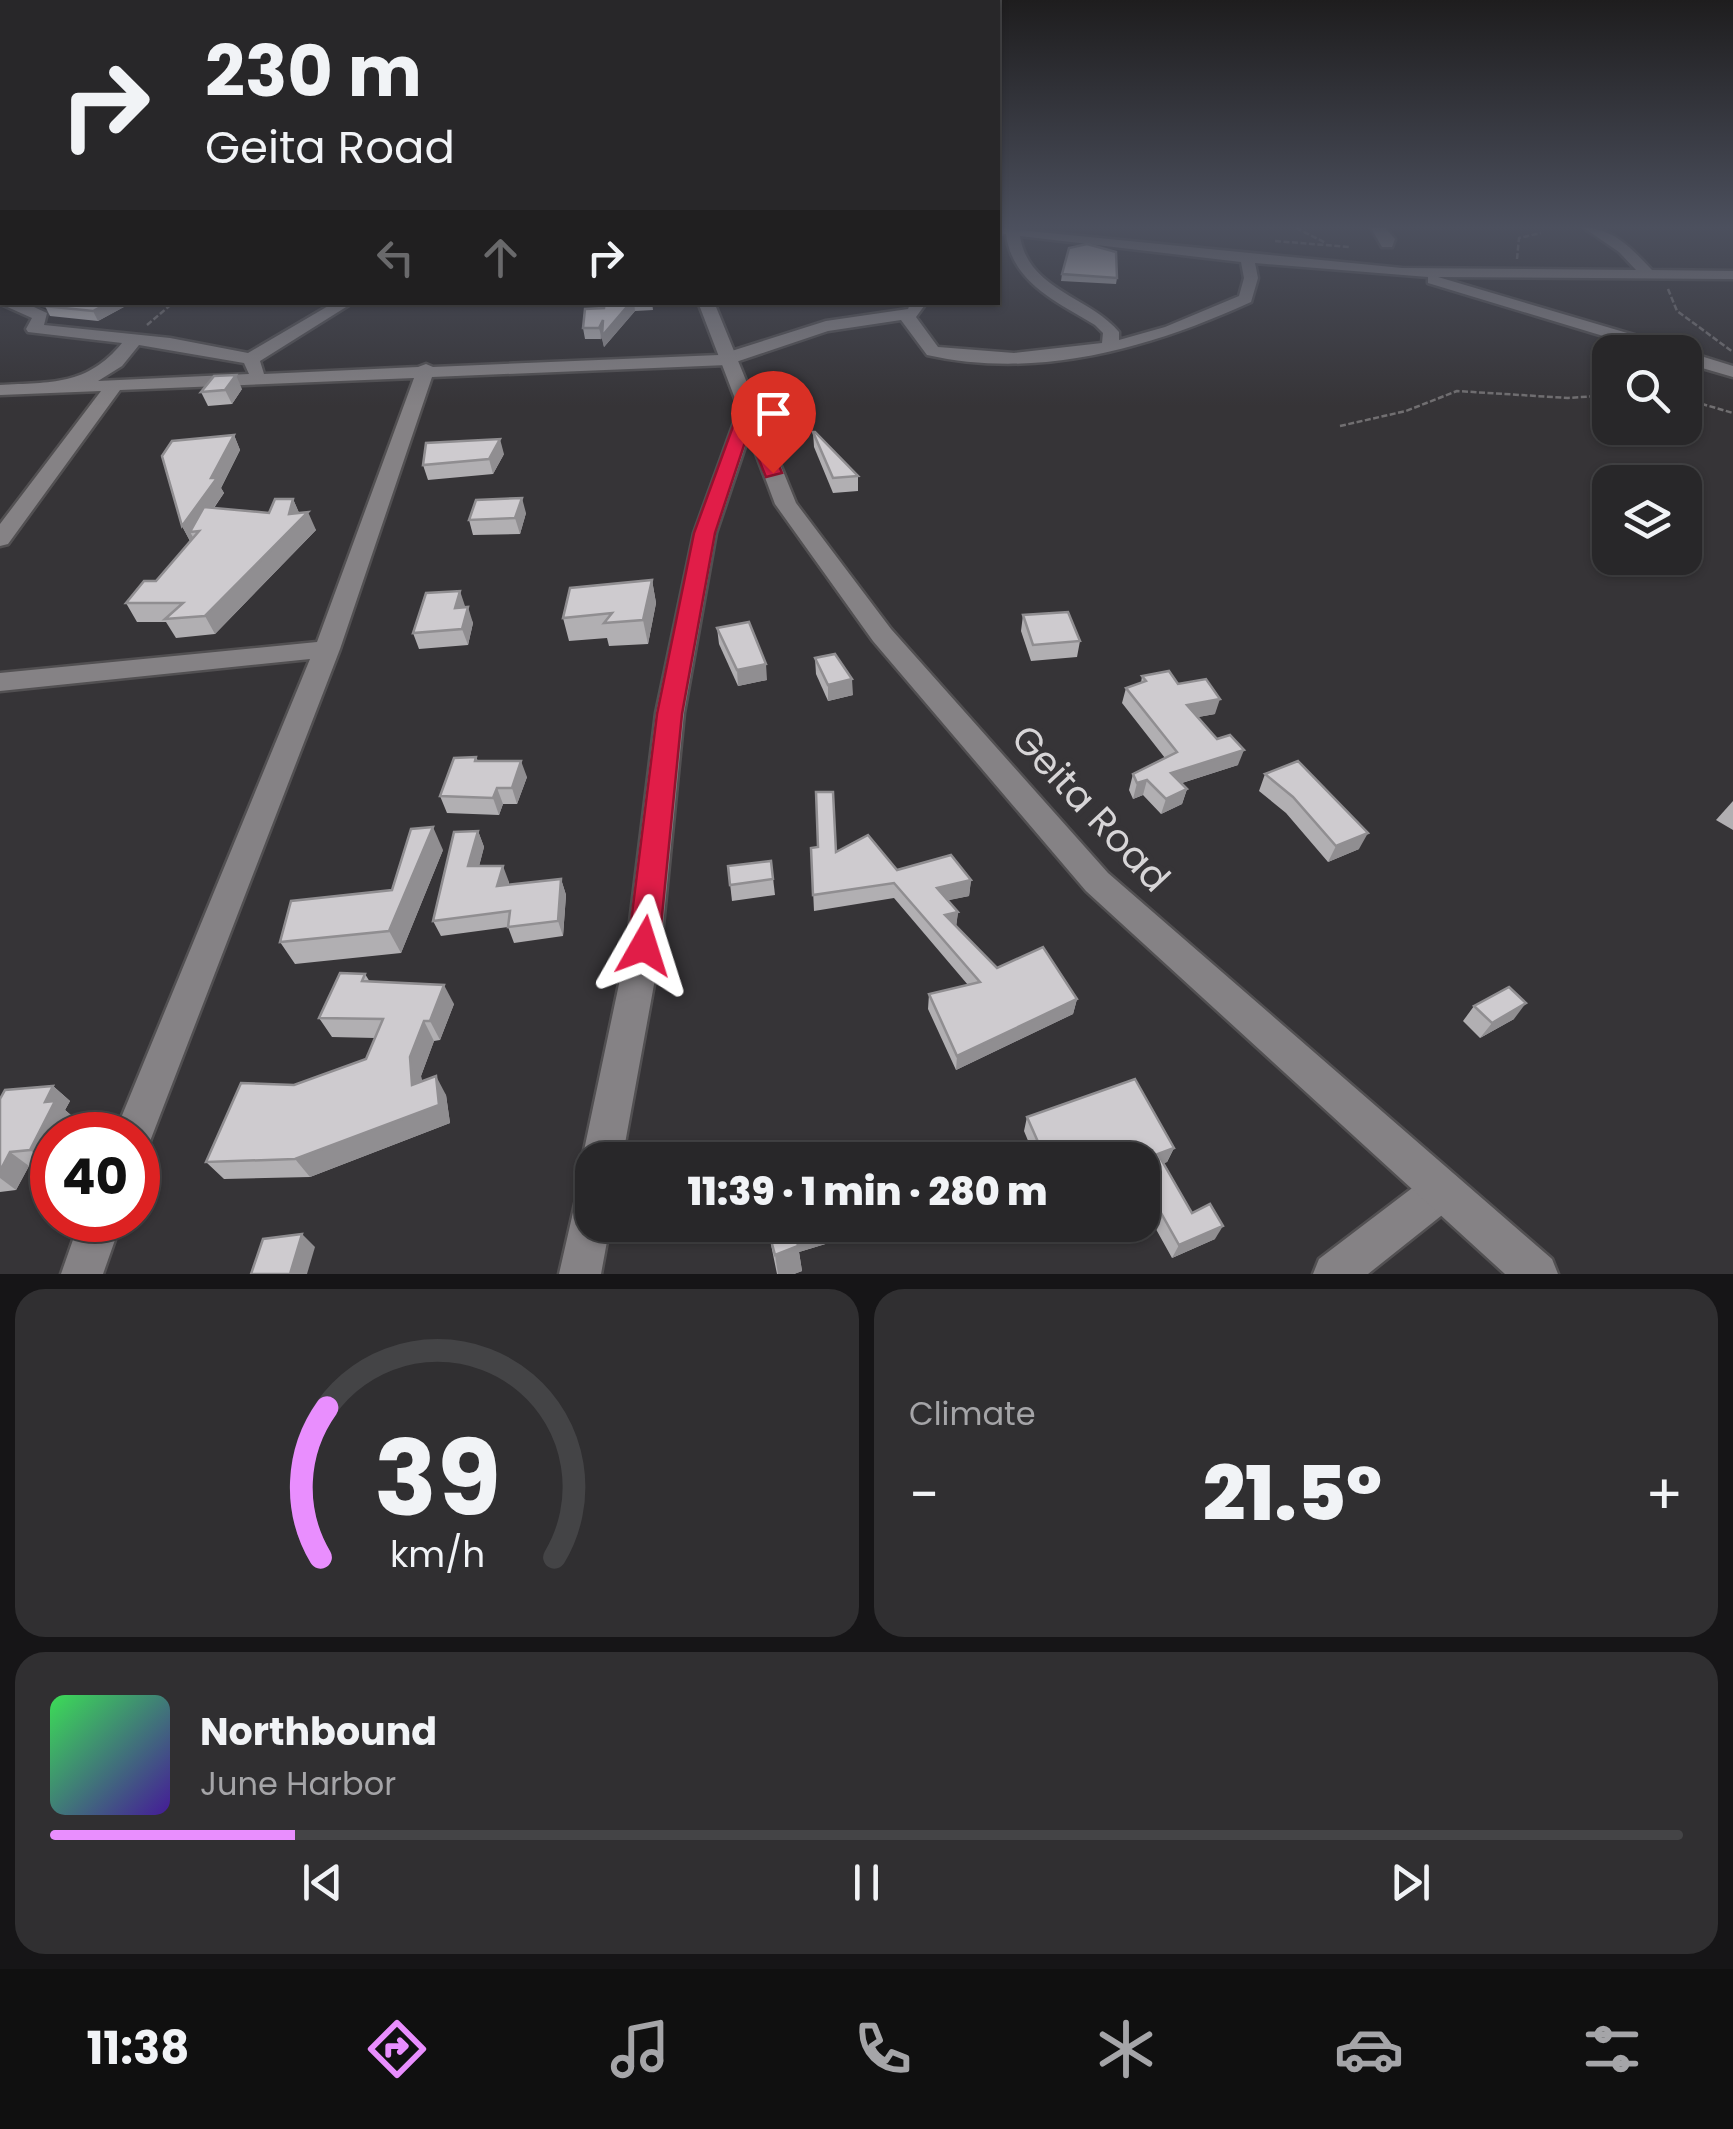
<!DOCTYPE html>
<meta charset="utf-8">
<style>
body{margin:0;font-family:Poppins,sans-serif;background:#302f31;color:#f1f3f6;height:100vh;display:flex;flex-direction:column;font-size:38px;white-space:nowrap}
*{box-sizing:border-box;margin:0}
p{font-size:32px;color:#a5a5a8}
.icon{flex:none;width:55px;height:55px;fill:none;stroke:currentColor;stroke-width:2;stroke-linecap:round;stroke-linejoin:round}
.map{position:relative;height:1274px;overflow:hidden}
.details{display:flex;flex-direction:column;gap:15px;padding:15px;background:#161517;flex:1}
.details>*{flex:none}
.guide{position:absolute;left:0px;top:0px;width:1000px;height:305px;box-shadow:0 2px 8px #0004,0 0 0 2px #444446;background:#282729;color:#f1f3f6;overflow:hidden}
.fabs{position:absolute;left:1592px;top:335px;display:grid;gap:20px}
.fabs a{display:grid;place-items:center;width:110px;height:110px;border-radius:20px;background:#282729;box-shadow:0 2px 8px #0004,0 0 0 2px #444446;font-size:50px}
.speed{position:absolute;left:30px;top:1112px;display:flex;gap:20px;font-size:50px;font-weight:700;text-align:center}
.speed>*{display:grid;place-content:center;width:130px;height:130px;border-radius:50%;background:#282729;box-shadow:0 2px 8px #0004,0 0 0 2px #444446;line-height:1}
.speed .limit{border:15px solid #d22;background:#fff;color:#111}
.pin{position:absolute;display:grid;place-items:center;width:85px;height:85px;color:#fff;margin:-102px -42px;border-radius:50% 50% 50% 0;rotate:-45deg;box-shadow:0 0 10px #0007}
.pin .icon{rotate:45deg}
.me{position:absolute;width:110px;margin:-55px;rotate:6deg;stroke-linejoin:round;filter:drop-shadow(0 0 8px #0008)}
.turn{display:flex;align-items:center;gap:35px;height:210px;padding:0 40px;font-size:45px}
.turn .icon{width:130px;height:130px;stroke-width:2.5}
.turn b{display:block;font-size:70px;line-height:85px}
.lanes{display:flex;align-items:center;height:95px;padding:0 40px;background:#0003;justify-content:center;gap:50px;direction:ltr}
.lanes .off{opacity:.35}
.big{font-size:75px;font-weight:800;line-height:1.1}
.details .card{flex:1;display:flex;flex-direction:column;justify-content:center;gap:15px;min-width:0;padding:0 35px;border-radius:30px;background:#302f31}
.details .dial{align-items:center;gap:0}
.dial svg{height:260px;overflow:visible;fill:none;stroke:#444446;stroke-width:7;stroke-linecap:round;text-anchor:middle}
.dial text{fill:#f1f3f6;stroke:none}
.song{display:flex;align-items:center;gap:30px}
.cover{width:120px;height:120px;border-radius:15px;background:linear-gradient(135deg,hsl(130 70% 55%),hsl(260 70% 35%))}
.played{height:10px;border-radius:5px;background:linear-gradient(90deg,#e98efe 15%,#444446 15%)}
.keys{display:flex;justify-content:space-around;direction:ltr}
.heat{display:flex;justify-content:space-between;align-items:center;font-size:55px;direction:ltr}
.details .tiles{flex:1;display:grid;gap:15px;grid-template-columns:1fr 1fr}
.card:last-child{grid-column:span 2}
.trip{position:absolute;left:575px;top:1142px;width:585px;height:100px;border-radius:30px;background:#282729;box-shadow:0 2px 8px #0004,0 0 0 2px #444446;font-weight:800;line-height:100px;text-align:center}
.tabs{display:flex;height:160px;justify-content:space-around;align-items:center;background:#101010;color:#a5a5a8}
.tabs .icon{width:70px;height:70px}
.tabs .on{color:#e98efe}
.tabs b{font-size:45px;color:#f1f3f6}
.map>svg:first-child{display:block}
</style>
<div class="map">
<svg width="1733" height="1274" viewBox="0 0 1733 1274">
<rect width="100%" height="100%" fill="#363437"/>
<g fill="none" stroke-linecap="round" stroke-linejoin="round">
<defs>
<g id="street">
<path d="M998,228L1402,268L1636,270L1619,252L1584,228C1614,228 1633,250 1652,270L1733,271V279L1438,277L1678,348L1680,352H1656L1428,283V277L1255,263L1258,278L1251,302C1150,348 1039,380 927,355L901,320L828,331L727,365L432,377L340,649L147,1149L138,1153V1135H114L310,659L0,691V673L317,642L414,378L120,390L8,544L0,546V524L101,391L0,395V385C51,382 87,386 122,343L28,332L26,329L32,318L3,305L1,302L2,300L23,302L47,313L44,325L170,338L248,353L335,302H354L260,361L264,374L418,367L426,364L433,367L719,355L826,321L908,309L911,302H927L916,317L938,347L1014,353L1102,343L1103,333L1095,325C1058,302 1012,283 1006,234L998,233ZM1020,236L1241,262L1244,278L1239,296L1165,327L1119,340V332C1089,296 1028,290 1020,236ZM139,345L244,363L249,374L98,381L122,366Z"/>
<polygon points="1371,228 1385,228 1395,239 1392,247 1382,247"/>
<polygon points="2,277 2,288 0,289 0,278"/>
<polygon points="1682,352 1691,353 1733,366 1733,377 1685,363"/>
<polygon points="1442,1170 1456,1176 1462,1190 1456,1204 1368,1274 1313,1274 1319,1259 1428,1176"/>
<polygon points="80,1220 122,1220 103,1274 61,1274"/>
</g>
<g id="secondary">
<polygon points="698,302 714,302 796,503 891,629 1108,873 1552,1259 1558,1274 1505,1274 1086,891 873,641 775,504 749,435 716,533 684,713 661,946 622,1160 592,1160 592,1176 588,1174 582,1160 627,946 656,713 694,533 739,409"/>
<polygon points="592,1189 592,1225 610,1225 601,1274 559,1274 577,1195"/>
</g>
</defs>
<use href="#street" stroke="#525052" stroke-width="5"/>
<use href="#secondary" stroke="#525052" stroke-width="5"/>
<g stroke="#716f71" stroke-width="2.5" stroke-dasharray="6 2.5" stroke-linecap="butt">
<polyline points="1296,228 1326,243"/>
<polyline points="1275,241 1350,247"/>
<polyline points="1517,259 1519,238 1541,233"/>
<polyline points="1668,289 1677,311 1733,352"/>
<polyline points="147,325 174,302"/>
<polyline points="1685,390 1694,401"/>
<polyline points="1685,399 1733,413"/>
<polyline points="1340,426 1406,411 1457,391 1568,398 1610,395"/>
</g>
<use href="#street" fill="#858285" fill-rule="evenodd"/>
<use href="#secondary" fill="#858285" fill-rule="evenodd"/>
</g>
<g fill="#b1afb2">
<polygon points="1062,274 1117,278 1116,284 1061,281"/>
<polygon points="133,302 98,321 50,316 45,306"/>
<polygon points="605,302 652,302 653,310 635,311 604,347 602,337 601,339 585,339 583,328 604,308"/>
<polygon points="242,389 232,404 208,406 201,392"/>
<polygon points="813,432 858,476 858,491 833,493 814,447"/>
<polygon points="234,435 240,450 221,488 224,493 214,508 269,513 293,499 299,513 316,530 215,634 176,638 166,622 137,622 126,603 156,581 190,541 182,526"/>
<polygon points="504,454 493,474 428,480 423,465"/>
<polygon points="526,513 520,534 473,535 469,520"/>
<polygon points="652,580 656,603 648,644 609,646 607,638 569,641 563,618"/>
<polygon points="465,607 473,623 468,645 419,649 413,633"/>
<polygon points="1023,615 1080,641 1077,657 1031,661 1021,631"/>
<polygon points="717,628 767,680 738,686 719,644"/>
<polygon points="815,658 853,695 828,701 816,674"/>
<polygon points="1142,676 1178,684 1215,714 1198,717 1238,765 1182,783 1187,789 1182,804 1161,814 1143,795 1133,799 1129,790 1133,774 1165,758 1122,703 1126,688 1141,683"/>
<polygon points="476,757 478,761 527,777 517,804 503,804 499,815 447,813 440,796"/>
<polygon points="1265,774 1359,849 1328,862 1286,813 1259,791"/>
<polygon points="1733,801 1733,830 1716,820"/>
<polygon points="478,831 484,847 479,866 509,882 509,885 561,879 566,895 563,936 514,943 508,927 441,936 433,921"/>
<polygon points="811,848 897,870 971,880 969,896 948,900 958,912 956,926 997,968 1077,999 1073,1014 956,1070 928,1009 929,994 968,985 894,898 814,911"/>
<polygon points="443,850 401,953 295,964 280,942 392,890"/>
<polygon points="771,861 775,895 732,901 728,866"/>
<polygon points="365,974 370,982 454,1004 440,1040 434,1041 421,1076 422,1081 446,1095 450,1123 310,1177 224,1179 206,1162 294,1085 366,1059 375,1038 332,1037 319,1018"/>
<polygon points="1474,1006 1514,1019 1480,1038 1463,1021"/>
<polygon points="53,1086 70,1101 65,1110 72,1116 62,1135 52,1135 47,1164 29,1166 16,1190 0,1192 0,1099"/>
<polygon points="1027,1117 1174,1148 1167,1162 1164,1163 1192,1213 1215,1239 1172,1258 1142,1204 1142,1160 1036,1160 1024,1131"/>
<polygon points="767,1225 831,1225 832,1242 799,1252 802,1271 794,1274 777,1274"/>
</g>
<g fill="#908e91">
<polygon points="110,302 133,302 98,321 93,311"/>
<polygon points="631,302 634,302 635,311 604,347 599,328 603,320"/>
<polygon points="236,375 242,389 232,404 225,390"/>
<polygon points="234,435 240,450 221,488 224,493 197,531 190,532 193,537 190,541 182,526 211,478"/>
<polygon points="500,439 504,454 493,474 489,459"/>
<polygon points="522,498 526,513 520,534 515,518"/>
<polygon points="293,499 301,517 308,512 316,530 215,634 205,616 289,514"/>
<polygon points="652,580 656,603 648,644 643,620"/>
<polygon points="460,591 465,606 461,624 455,608"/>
<polygon points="468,607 473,623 468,645 462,629"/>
<polygon points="766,664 767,680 738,686 737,670"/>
<polygon points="852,679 853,695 828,701 828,685"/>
<polygon points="1220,699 1215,714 1182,720 1187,705"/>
<polygon points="1244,750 1238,765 1166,788 1171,773"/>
<polygon points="521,761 527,777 517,804 512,788"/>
<polygon points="1147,780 1143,795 1133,799 1137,783"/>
<polygon points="497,788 503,804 499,815 493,798"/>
<polygon points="1187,789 1182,804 1161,814 1166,799"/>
<polygon points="433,827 443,850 401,953 389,931"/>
<polygon points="478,831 484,847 475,882 468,866"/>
<polygon points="1368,833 1359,849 1328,862 1336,846"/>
<polygon points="503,866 509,882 503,902 497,886"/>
<polygon points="561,879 566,895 563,936 558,921"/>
<polygon points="971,880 969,896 936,903 937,888"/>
<polygon points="958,912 956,928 945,915"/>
<polygon points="444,985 454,1004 440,1040 430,1021"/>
<polygon points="1077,999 1073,1014 956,1070 957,1056"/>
<polygon points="1526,1003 1514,1019 1480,1038 1492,1023"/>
<polygon points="424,1021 434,1041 421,1076 424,1103 412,1085 410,1057"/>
<polygon points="436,1076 446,1095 450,1123 310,1177 295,1159"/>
<polygon points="53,1086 70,1101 65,1110 72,1116 62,1135 52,1135 52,1154 47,1164 30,1150 45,1102"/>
<polygon points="1174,1148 1167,1162 1152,1168 1158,1154"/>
<polygon points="10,1152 29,1166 16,1190 0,1178 0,1171"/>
<polygon points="798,1225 831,1225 832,1242 799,1252 802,1271 794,1274 778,1274 775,1255 794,1226"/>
<polygon points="1223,1226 1215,1239 1172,1258 1179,1245"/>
<polygon points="302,1234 315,1247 307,1274 290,1274"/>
</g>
<g fill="#cecbcf" stroke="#908e91" stroke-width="2.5">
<polygon points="1087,244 1116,252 1117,278 1062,274 1069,248"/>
<polygon points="51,302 110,302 93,311 45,306"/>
<polygon points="605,302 631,302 602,336 603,320 599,328 583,328 585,309 604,308"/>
<polygon points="236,375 225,390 201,392 214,376"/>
<polygon points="813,432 815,432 858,476 833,478"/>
<polygon points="234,435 211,478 217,478 182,526 162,456 172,441"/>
<polygon points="500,439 489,459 423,465 426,443"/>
<polygon points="522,498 515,518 469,520 476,500"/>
<polygon points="275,499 293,499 289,514 308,512 205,616 165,619 183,603 126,603 144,581 156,581 199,531 190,532 204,507 269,513"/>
<polygon points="652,580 643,620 604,623 612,613 563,618 570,588"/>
<polygon points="460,591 455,608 468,607 462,629 413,633 426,593"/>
<polygon points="1068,612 1080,641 1033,645 1023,615"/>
<polygon points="749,622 766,664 737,670 717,628"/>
<polygon points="835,654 852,679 828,685 815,658"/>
<polygon points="1169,671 1178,684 1206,679 1220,699 1187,705 1217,739 1230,735 1244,750 1171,773 1187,789 1166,799 1147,780 1137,783 1133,774 1177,752 1126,688 1146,681 1142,676"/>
<polygon points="476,757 475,761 521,761 512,788 497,788 493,798 440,796 454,758"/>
<polygon points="1298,761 1368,833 1336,846 1293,797 1265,774"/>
<polygon points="816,792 833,792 836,852 868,835 897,870 951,855 971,880 937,888 958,912 945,915 997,968 1043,947 1077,999 957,1056 929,994 980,982 894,883 813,895 811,848 818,847"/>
<polygon points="433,827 389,931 280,942 291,901 392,890 411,829"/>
<polygon points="478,831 468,866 503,866 497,886 561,879 558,921 508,927 510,911 433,921 454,832"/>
<polygon points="771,861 773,879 730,885 728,866"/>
<polygon points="340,973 365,974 362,981 444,985 430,1021 424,1021 410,1057 412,1085 436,1076 439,1105 295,1159 206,1162 241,1083 294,1085 366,1059 383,1019 319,1018"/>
<polygon points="1509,987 1526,1003 1492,1023 1474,1006"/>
<polygon points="1135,1079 1174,1148 1158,1154 1192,1213 1210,1204 1223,1226 1179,1245 1142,1179 1142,1160 1046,1160 1027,1117"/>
<polygon points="53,1086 45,1102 55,1101 30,1150 10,1152 0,1171 0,1099 5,1090"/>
<polygon points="767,1225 798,1225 794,1226 798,1246 775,1255"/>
<polygon points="302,1234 290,1274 251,1274 263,1239"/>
</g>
<linearGradient id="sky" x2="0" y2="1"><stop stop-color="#1e1d1e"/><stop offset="0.56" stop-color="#4c505e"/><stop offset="1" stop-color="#4c505e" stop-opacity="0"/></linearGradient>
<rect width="1733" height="406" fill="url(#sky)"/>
<polygon fill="#e11d48" stroke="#92132f" stroke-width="2.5" points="748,405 756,410 782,473 766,477 748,433 715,533 682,714 659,946 655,955 644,959 633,955 628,946 657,714 694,533 739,410"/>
<g text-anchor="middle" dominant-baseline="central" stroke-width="10" stroke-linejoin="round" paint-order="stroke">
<g font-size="38" fill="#d7d5d7" stroke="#363437">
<text transform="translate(1091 808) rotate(47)">Geita Road</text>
</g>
</g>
</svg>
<div class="fabs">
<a><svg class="icon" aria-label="search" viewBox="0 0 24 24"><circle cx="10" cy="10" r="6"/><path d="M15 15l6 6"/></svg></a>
<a><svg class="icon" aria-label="layers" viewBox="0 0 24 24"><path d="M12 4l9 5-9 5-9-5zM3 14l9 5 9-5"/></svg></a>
</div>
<div class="speed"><div class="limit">40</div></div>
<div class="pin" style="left:773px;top:473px;background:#d93025"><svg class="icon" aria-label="arrive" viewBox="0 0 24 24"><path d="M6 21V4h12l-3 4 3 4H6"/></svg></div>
<svg class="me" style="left:644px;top:946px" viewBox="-20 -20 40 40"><path d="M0-17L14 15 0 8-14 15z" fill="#e11d48" stroke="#fff" stroke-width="4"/></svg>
<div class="trip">11:39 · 1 min · 280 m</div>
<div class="guide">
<div class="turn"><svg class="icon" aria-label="right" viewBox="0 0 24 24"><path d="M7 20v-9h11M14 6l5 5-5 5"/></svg><div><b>230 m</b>Geita Road</div></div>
<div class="lanes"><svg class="icon off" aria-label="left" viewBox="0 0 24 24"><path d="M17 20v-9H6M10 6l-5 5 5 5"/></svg><svg class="icon off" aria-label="ahead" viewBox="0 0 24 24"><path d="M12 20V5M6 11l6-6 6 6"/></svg><svg class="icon" aria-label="right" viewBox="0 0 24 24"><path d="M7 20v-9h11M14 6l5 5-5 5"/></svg></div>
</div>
</div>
<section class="details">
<div class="tiles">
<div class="card dial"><svg viewBox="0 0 100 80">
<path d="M14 69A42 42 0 1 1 86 69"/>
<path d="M14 69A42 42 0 0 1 16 23" stroke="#e98efe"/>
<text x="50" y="56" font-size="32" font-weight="700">39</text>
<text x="50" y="72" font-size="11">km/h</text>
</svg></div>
<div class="card"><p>Climate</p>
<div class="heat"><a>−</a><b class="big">21.5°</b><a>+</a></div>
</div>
<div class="card">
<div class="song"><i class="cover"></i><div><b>Northbound</b><p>June Harbor</p></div></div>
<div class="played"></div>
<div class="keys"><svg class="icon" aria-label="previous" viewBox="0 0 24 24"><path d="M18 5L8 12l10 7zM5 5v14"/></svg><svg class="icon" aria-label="pause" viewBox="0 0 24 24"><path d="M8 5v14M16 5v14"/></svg><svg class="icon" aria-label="next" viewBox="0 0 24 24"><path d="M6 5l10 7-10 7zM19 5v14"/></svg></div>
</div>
</div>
</section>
<nav class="tabs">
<b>11:38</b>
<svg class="icon on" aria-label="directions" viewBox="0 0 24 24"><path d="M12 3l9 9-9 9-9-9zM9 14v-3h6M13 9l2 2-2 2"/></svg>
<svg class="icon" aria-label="music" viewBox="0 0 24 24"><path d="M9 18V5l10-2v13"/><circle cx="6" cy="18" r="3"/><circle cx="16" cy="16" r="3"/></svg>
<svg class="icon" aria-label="phone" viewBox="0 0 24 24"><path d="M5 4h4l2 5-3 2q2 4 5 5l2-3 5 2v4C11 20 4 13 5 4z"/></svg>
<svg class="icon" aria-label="climate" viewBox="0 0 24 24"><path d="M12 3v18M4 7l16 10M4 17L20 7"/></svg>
<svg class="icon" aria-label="car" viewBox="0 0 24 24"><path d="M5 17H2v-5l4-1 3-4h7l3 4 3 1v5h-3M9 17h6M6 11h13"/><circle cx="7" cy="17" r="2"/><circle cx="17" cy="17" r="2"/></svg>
<svg class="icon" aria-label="filters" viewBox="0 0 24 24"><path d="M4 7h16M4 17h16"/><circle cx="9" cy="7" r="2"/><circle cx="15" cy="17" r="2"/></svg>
</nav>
